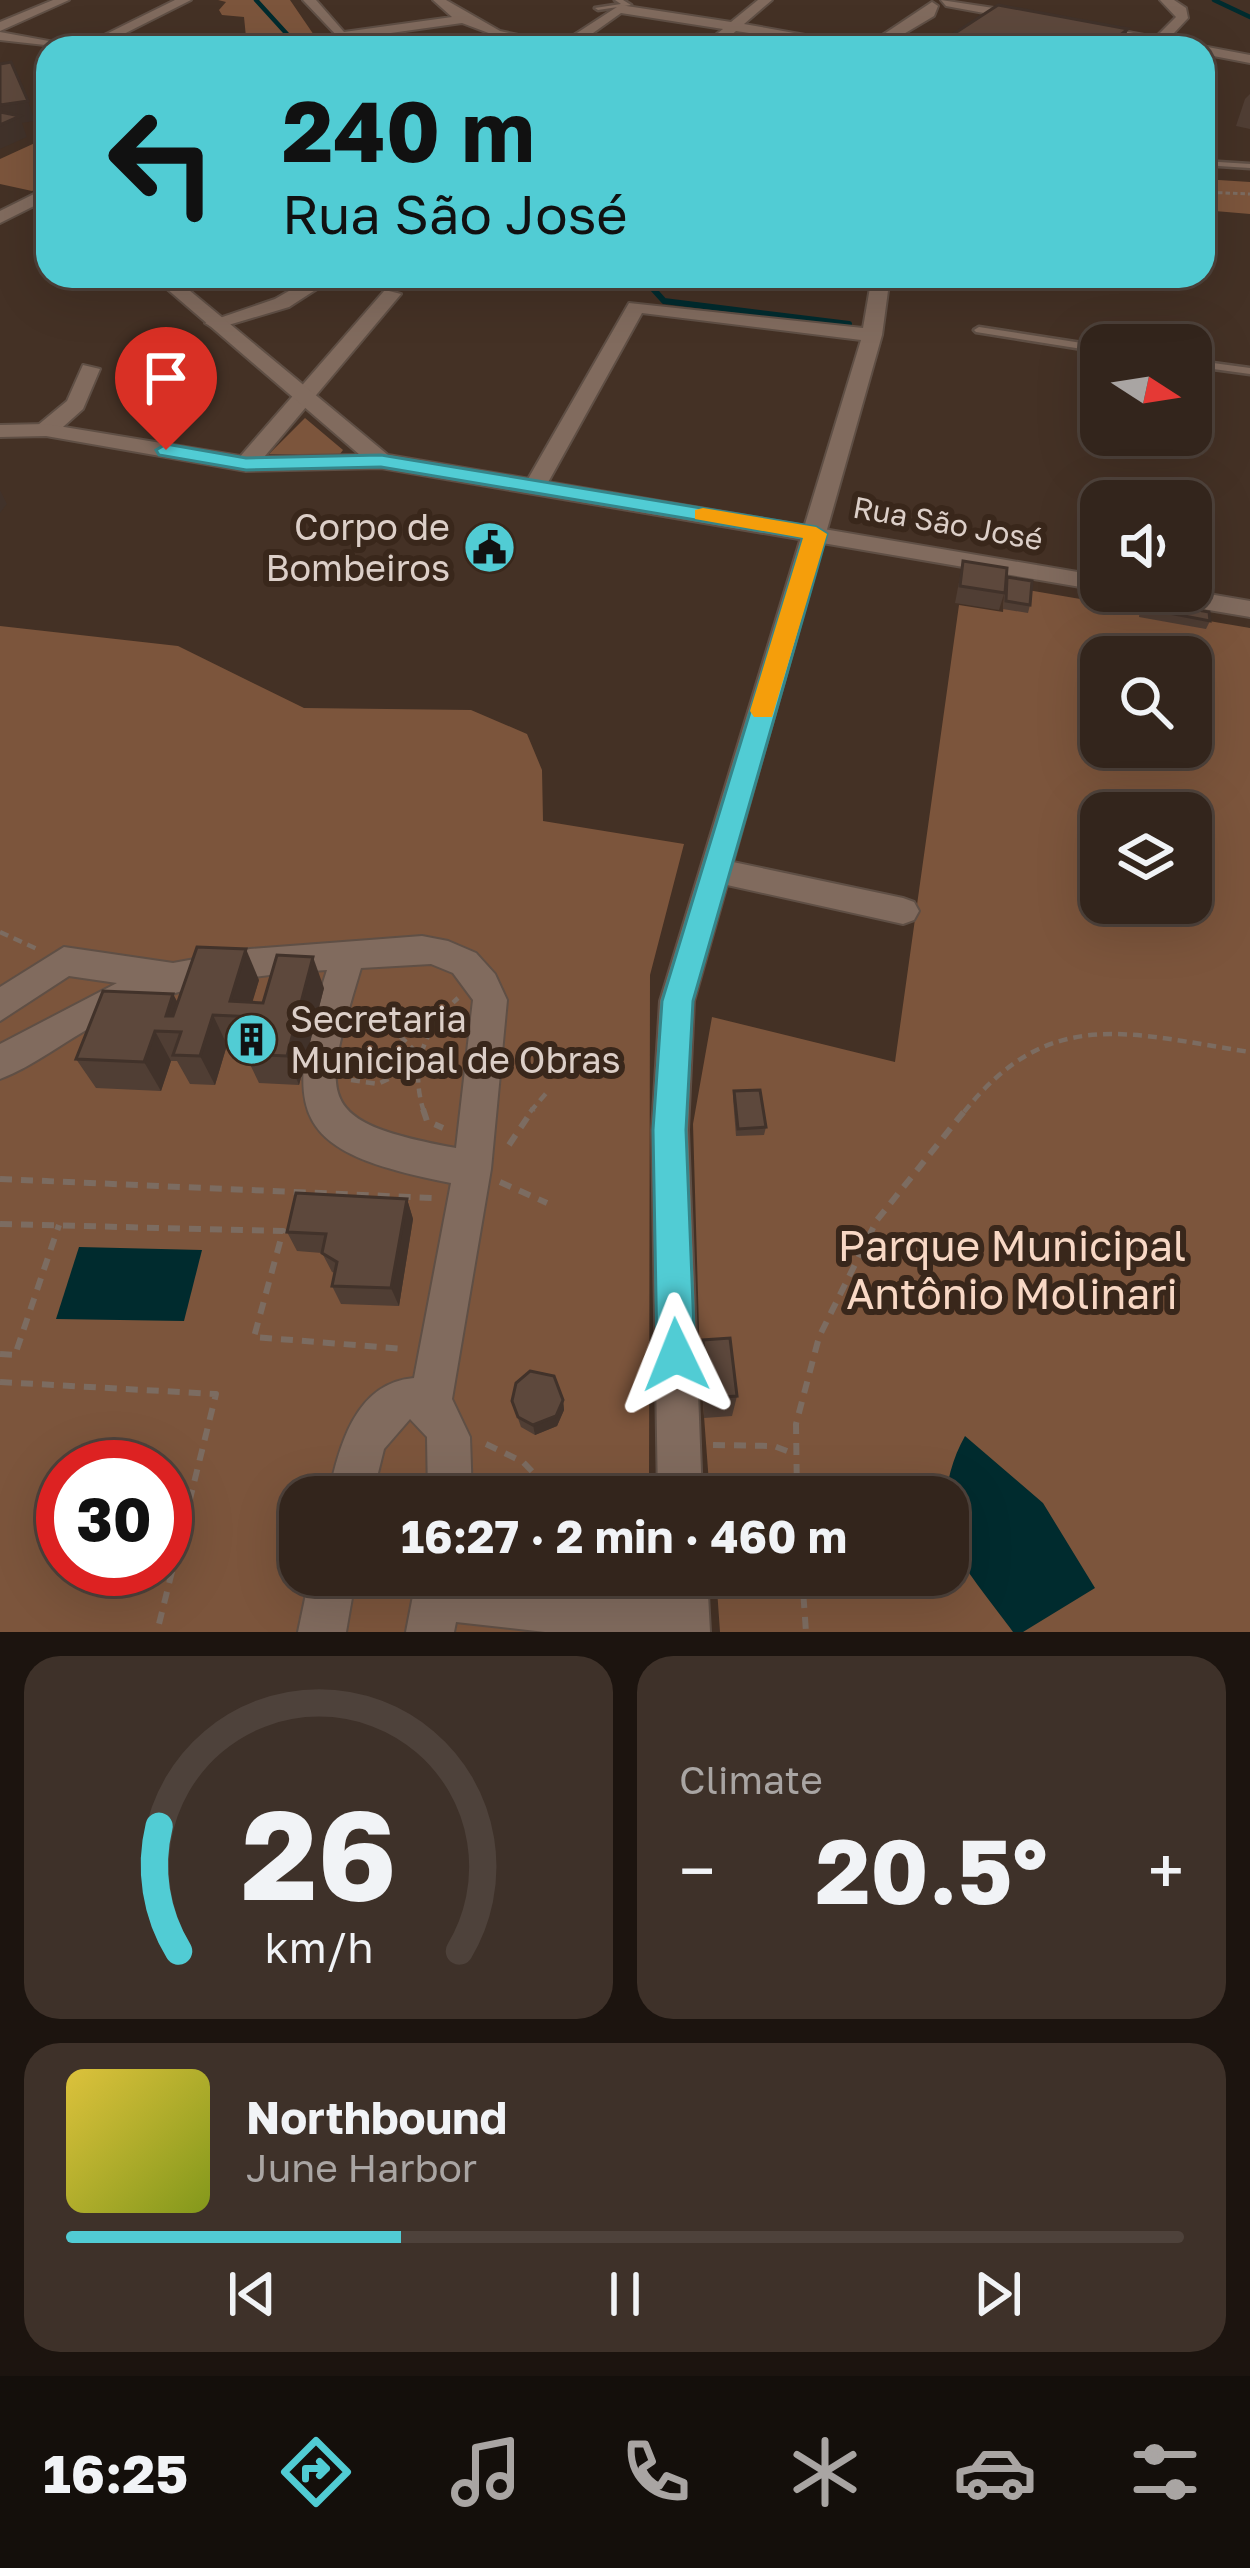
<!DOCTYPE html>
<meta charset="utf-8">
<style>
body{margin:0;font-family:"Golos Text",sans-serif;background:#3e3129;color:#f1f3f6;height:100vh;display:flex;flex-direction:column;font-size:45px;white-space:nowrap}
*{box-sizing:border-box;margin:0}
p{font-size:39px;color:#a9a5a3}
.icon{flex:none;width:66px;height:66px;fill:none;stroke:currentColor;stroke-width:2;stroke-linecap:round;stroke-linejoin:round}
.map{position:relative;height:1632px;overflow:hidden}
.details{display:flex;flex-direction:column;gap:24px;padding:24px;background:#1c140f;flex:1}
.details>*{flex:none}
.guide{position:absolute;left:36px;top:36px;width:1179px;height:252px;border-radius:36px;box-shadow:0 12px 48px #0002,0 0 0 3px #4e423b;background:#51ccd4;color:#111;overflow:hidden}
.needle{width:78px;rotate:102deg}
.buttons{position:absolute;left:1080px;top:324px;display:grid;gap:24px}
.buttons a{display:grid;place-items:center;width:132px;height:132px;border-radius:24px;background:#33251c;box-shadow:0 12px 48px #0002,0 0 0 3px #4e423b;font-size:60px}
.speed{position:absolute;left:36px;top:1440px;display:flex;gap:24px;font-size:60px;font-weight:700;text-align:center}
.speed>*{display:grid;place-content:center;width:156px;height:156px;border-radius:50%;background:#33251c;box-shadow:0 12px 48px #0002,0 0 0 3px #4e423b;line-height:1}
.speed .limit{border:18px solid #d22;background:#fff;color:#111}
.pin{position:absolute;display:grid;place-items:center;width:102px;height:102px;color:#fff;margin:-123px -51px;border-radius:50% 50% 50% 0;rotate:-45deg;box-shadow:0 0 12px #0007}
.pin .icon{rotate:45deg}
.me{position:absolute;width:132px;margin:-66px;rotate:358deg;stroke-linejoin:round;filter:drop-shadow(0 0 9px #0008)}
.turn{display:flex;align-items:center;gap:42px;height:252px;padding:0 48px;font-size:54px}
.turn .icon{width:156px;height:156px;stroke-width:2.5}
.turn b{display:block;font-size:84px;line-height:102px}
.big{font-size:90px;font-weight:700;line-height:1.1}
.details .widget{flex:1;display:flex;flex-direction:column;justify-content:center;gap:18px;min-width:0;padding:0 42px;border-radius:36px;background:#3e3129}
.details .dial{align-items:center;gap:0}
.dial svg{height:312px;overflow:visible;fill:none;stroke:#4e423b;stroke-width:7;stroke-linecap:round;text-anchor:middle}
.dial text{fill:#f1f3f6;stroke:none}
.song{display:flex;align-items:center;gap:36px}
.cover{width:144px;height:144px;border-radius:18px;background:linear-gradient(135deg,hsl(50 70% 55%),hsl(70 70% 35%))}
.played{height:12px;border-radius:6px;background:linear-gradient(90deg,#51ccd4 30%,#4e423b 30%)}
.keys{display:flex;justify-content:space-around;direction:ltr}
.heat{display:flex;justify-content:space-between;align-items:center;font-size:66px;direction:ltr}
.details .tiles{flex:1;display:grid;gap:24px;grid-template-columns:1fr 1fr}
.widget:last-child{grid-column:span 2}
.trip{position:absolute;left:279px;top:1476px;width:690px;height:120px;border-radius:36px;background:#33251c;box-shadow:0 12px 48px #0002,0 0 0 3px #4e423b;font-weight:700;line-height:120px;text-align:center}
.menu{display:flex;height:192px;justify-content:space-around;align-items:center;background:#140f0b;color:#a9a5a3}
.menu .icon{width:84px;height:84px}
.menu .selected{color:#51ccd4}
.menu b{font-size:54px;color:#f1f3f6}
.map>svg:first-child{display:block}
</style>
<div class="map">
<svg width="1250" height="1632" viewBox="0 0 1250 1632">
<rect width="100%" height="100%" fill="#443125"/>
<g fill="#7c553c" fill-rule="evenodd">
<path d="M218,0H290L316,38C295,54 267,51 246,37L244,17L222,15L219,10L226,2Z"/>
<polygon points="48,137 48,183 32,191 0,184 0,159"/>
<polygon points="1203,179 1250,182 1250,214 1203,210"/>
<polygon points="305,418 343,450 340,454 269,454"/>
<path d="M1005,586L1250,628V1632H720L716,1575H948V1497H710L700,1362L693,1124L712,1017L895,1062L959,605L1003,612ZM1101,657H1191V747H1101ZM1101,813H1191V903H1101Z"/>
<path d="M0,626L178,646L304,708L471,710L527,734L542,770L543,821L684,844L650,975L649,1497H300V1575H649V1632H0ZM63,1467H165V1569H63Z"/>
</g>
<g fill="#002b2e">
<polygon points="79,1247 202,1250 184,1321 56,1319"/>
<path d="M965,1436L1043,1503L1095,1588L1023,1632H1013C999,1612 953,1556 948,1537C940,1505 949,1464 965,1436Z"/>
</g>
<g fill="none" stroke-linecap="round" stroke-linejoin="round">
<g stroke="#002b2e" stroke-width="4.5">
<polyline points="256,0 296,44"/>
<polyline points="1214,0 1250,17"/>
</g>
<polyline stroke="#002b2e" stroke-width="6" points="408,276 621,277 646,281 664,301 849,324"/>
<defs>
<g id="service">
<polygon points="615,0 623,0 631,5 598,10 595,8 621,4"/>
<polygon points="1203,161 1250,164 1250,168 1203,165"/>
<polygon points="979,327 1101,346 1101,352 976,332 974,330"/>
<polygon points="1191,360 1250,368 1250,374 1191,366"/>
</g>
<g id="minor">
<polygon points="53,0 69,0 0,31 0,22"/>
<polygon points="175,0 191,0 96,48 78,48"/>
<polygon points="303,0 316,0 344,32 452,17 433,0 446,0 500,31 560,44 620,5 731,22 758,0 772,0 744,24 878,48 845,48 736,31 723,42 668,48 714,36 723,29 621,13 572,48 526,47 462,23 341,40"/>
<polygon points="1160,0 1174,0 1186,8 1188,18 1160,48 1145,48 1176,17"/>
<polygon points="0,32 65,44 72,48 0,40"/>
<polygon points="315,276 337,276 289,307 215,329 205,323 275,299"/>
<polygon points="872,276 890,276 882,335 733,862 903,898 914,902 919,911 914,920 903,924 727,885 694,1001 688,1130 702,1497 658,1497 652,1130 660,1001 861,340 642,313 546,486 535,493 524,486 629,303 863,328"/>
<polygon points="385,290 401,294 254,469 238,469 238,459"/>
<polygon points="83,365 100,369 83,409 54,435 38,435 38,425 67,401"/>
<path d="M422,936L448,941L476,953L495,974L507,1000L491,1169L452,1399L470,1437L472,1497H428L427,1437L410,1419L384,1449L372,1497H328C339,1448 354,1383 414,1378L451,1183C294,1152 280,1119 327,970C246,975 171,986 99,1023C66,1040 34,1066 0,1079V1044L117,983L69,976L0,1021V987L64,947L173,963L250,949ZM431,964L453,973L473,1000L456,1148C311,1121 322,1099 361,968Z"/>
<polygon points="310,1575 356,1575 346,1632 298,1632"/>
<polygon points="417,1575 463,1575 585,1589 661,1585 661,1575 707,1575 710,1632 545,1632 456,1622 454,1632 406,1632"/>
</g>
<g id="tertiary">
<polygon points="941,0 1027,13 1033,17 1027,21 946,6"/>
<polygon points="932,2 938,6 934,16 880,48 863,48"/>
<polygon points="1086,24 1250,55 1250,63 1203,54 1203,48 1171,48 1081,31"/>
<polygon points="341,32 361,48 346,48 340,42 312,48"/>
<polygon points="48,187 48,199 0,223 0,211"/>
<polygon points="152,276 172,276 388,455 1101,576 1104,591 381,468 246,471 46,436 0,437 0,425 46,424 246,457 360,455"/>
<polygon points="1131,591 1191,591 1250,601 1250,617 1144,599"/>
</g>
</defs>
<use href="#service" stroke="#5f4f45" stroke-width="5"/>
<use href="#minor" stroke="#5f4f45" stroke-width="4"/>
<use href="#tertiary" stroke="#5f4f45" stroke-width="4"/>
<polyline stroke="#7c6c61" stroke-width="3" stroke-dasharray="4.5 3" stroke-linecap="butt" points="1203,192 1250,194"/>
<g stroke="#7c6c61" stroke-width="4.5" stroke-dasharray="9 6" stroke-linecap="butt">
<polyline points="0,932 37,949"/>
<polyline points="358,1025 392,1028 417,1053"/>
<polyline points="351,1080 378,1084 415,1066"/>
<path d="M424,1112C409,1066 424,1029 458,998"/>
<polyline points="530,1112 549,1090"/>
<path d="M964,1112C1050,1004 1130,1034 1250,1052"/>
</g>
<g stroke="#7c6c61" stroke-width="6" stroke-dasharray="12 9" stroke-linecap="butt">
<polyline points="423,1109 427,1121 443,1128"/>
<polyline points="509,1145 533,1109"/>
<polyline points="0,1179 432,1198"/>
<polyline points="500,1182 547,1203"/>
<polyline points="0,1224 283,1231 254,1337 405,1349"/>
<polyline points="0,1354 15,1355 59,1225"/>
<polyline points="0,1382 216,1394 157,1632"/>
<polyline points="486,1444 523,1462 557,1497"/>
<polyline points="713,1445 774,1446 795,1454"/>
<polyline points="797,1497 796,1424 819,1337 877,1220 966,1109"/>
<polyline points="802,1575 806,1632"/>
</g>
<use href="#service" fill="#816b5e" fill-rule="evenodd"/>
<use href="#minor" fill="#816b5e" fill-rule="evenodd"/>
<use href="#tertiary" fill="#816b5e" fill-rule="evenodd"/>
</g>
<g fill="#503e34">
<polygon points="1250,94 1250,129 1236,126 1245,99"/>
<polygon points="963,561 1005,583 1030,605 1028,613 1003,609 1004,594 999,610 955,603"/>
<polygon points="1143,600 1210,621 1206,629 1139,617 1140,609"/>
<polygon points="259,980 252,1002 263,1003 324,988 299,1085 259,1083 245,1054 248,1046 227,1045 215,1085 190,1084 177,1061 171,1061 161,1091 96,1088 76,1059 173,994 178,1003"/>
<polygon points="734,1091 766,1127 764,1135 736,1136 733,1098"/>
<polygon points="407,1199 413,1219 399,1306 341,1304 332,1286 335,1273 332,1272 322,1253 297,1251 287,1232"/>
<polygon points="703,1340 737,1396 732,1416 704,1418 700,1362"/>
<polygon points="563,1400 564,1410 557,1426 535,1435 521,1427 512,1401"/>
</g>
<g fill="#41322a">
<polygon points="1128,29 1122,48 1104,48"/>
<polygon points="28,101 35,121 22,123 27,137 0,149 0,105"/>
<polygon points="0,490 7,504 0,513"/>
<polygon points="246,949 259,980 248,1017 230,1001"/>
<polygon points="313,957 324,988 299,1085 287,1056"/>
<polygon points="173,994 189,1025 166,1016"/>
<polygon points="213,1015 227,1045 215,1085 200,1056"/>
<polygon points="155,1031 171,1061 161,1091 144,1062"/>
<polygon points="407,1199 413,1219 399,1306 391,1288"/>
<polygon points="563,1400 564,1410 557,1426 535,1435 533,1425"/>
</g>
<g fill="#5d483c" stroke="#41322a" stroke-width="3">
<polygon points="998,5 1128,29 1104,48 932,48"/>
<polygon points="11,62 28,101 0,105 0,64"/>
<polygon points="0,112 20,116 0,125"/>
<polygon points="963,561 1007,568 1005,593 960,586"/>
<polygon points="1007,577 1032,581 1030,605 1006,601"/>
<polygon points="1143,600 1209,612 1210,621 1143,608"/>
<polygon points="197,947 246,949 230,1001 263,1003 277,955 313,957 287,1056 245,1054 256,1017 213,1015 200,1056 173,1055 181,1032 155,1031 144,1062 76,1059 103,991 173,994 166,1016 173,1016"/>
<polygon points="760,1090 766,1127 738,1129 734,1091"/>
<polygon points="296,1193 407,1199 391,1288 332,1286 337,1262 322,1253 326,1234 287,1232"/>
<polygon points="730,1338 737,1396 707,1398 703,1340"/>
<polygon points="530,1371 554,1376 563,1400 556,1416 533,1425 518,1417 512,1401 516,1383"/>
</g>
<polygon fill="#51ccd4" stroke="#35858a" stroke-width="3" points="166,444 246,458 381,455 816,527 827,534 693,1001 686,1130 695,1355 689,1369 676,1374 662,1369 657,1355 653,1130 662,1001 803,538 381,467 246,470 159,455 156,450"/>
<polygon fill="#f59e0b" points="703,508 816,527 827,534 772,717 754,717 750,711 803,538 695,519 695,510"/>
<defs>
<symbol id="civic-disc" viewBox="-11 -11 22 22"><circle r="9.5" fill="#51ccd4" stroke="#39271b"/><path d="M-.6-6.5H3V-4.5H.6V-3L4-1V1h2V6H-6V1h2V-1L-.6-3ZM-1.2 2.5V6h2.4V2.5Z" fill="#111"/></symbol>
<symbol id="building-disc" viewBox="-11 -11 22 22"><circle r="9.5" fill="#51ccd4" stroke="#39271b"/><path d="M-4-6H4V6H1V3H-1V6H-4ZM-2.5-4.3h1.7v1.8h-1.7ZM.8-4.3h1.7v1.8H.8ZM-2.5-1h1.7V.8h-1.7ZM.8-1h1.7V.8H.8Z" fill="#111"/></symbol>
</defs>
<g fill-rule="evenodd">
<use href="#civic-disc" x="460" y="518" width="59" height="59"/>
<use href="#building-disc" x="222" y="1010" width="59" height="59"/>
</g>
<g text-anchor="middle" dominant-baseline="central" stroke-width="12" stroke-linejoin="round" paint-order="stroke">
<g font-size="30" fill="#dccfc8" stroke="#39271b">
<text transform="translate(948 523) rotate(10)">Rua São José</text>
</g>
<g font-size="36" fill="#dccfc8" stroke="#39271b" text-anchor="end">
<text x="450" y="526">Corpo de<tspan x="450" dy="41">Bombeiros</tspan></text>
<text x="290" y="1018" text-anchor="start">Secretaria<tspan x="290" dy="41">Municipal de Obras</tspan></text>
</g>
<g font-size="42" fill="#f8d8c5" stroke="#39271b">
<text x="1012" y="1245">Parque Municipal<tspan x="1012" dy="48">Antônio Molinari</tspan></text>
</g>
</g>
</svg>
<div class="buttons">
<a><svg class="needle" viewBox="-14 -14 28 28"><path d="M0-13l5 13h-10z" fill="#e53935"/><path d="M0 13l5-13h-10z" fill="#a9a5a3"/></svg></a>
<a><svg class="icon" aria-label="sound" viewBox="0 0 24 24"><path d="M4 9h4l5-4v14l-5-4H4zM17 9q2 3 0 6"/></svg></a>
<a><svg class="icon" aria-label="search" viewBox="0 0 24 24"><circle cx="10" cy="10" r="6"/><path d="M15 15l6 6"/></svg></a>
<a><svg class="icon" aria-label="layers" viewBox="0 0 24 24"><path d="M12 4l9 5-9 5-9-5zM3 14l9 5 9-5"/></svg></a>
</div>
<div class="speed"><div class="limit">30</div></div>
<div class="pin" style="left:166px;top:450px;background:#d93025"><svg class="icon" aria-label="arrive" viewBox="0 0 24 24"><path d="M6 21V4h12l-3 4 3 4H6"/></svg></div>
<svg class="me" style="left:676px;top:1355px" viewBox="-20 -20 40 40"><path d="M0-17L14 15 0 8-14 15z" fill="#51ccd4" stroke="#fff" stroke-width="4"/></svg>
<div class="trip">16:27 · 2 min · 460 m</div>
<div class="guide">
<div class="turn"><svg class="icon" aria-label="left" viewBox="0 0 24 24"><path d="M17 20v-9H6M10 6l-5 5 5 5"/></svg><div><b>240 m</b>Rua São José</div></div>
</div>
</div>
<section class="details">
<div class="tiles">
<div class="widget dial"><svg viewBox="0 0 100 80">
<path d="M14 69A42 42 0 1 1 86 69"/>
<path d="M14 69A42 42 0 0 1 9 37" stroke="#51ccd4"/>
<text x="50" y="56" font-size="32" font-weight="700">26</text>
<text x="50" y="72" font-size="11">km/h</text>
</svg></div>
<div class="widget"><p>Climate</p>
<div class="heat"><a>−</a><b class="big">20.5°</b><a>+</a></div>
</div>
<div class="widget">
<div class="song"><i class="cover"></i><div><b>Northbound</b><p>June Harbor</p></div></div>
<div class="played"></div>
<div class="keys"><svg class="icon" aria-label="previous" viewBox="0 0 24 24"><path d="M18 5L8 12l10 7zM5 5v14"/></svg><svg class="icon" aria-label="pause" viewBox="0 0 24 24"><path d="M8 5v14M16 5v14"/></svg><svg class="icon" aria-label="next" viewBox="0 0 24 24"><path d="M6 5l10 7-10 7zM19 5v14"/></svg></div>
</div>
</div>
</section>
<nav class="menu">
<b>16:25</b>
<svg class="icon selected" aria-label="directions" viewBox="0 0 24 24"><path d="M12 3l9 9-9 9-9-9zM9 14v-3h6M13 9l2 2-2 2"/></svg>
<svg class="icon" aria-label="music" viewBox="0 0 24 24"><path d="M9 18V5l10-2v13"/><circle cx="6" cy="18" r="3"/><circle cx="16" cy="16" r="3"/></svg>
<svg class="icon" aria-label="phone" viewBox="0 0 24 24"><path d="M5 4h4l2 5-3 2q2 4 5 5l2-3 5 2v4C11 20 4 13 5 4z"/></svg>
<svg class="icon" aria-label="climate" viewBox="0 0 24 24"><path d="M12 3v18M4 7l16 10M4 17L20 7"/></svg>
<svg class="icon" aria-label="car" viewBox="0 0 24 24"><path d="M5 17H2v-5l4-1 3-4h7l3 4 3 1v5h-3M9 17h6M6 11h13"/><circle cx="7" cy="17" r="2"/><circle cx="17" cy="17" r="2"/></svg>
<svg class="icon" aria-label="filters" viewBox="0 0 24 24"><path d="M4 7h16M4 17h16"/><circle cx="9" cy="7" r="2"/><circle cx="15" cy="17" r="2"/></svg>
</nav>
